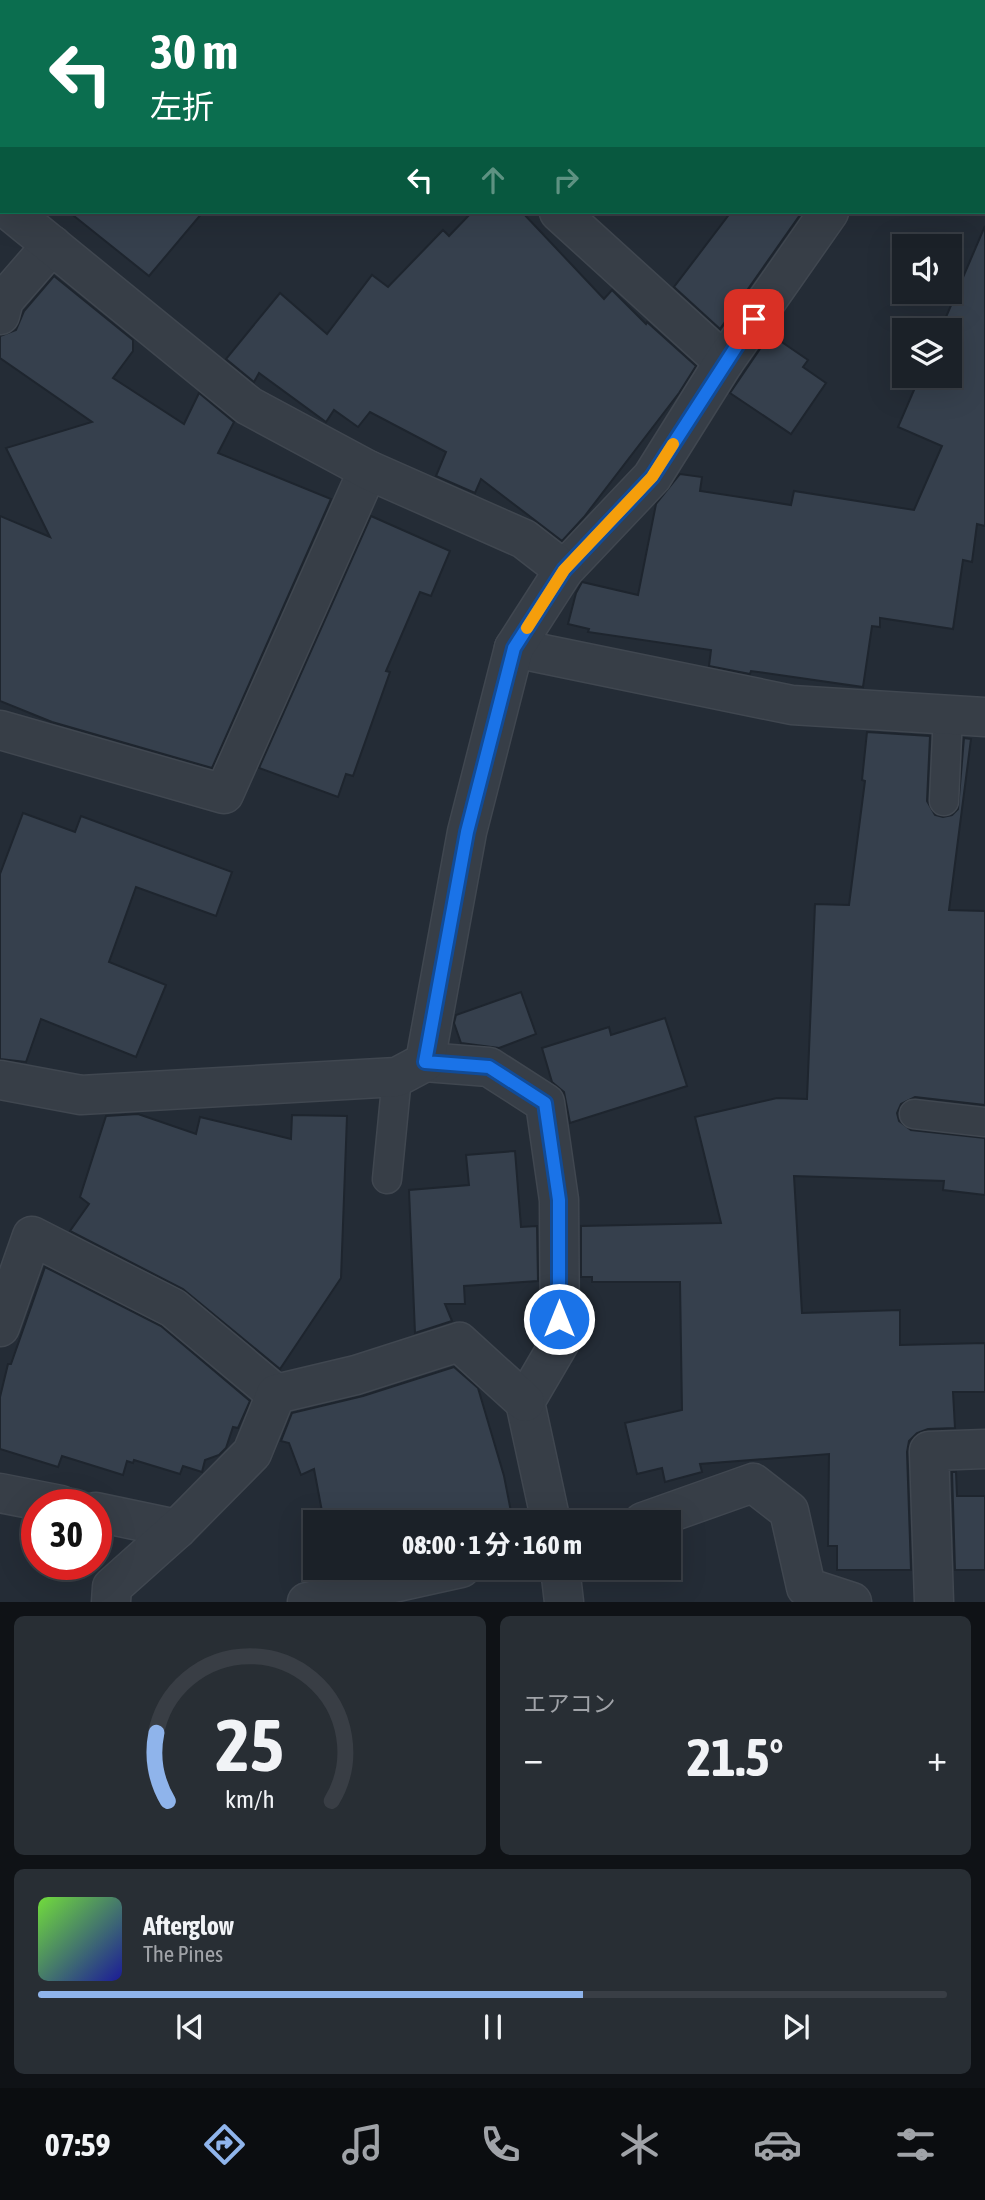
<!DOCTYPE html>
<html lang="ja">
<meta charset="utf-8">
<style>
body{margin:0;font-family:"Asap Condensed","Noto Sans JP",sans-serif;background:#282e34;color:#f1f3f6;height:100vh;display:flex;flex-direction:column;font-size:26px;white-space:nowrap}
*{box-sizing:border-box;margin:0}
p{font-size:23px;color:#a0a3a8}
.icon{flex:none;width:38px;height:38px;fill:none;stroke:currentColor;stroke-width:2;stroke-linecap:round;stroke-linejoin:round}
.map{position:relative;height:1602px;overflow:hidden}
.details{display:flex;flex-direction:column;gap:14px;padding:14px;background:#0f1216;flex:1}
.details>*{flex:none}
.hud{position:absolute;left:0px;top:0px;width:985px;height:214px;box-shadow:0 7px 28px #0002,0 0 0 2px #393e45;background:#0b6e4f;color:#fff;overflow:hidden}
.tools{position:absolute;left:892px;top:234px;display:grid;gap:14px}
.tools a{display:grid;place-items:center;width:70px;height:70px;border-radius:0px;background:#1b2128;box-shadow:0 7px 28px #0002,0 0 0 2px #393e45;font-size:35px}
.speed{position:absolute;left:21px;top:1489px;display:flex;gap:14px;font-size:35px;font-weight:700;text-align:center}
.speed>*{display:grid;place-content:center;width:91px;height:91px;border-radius:50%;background:#1b2128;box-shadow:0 7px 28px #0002,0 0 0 2px #393e45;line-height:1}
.speed .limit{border:10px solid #d22;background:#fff;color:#111}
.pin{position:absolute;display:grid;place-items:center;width:60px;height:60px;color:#fff;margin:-30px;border-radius:14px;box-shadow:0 4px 10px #0006}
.me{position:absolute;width:77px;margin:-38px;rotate:0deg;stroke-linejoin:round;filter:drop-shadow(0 0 5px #0008)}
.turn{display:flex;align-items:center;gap:24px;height:147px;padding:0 35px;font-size:32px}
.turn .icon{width:91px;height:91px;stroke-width:2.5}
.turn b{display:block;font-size:49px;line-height:60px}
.lanes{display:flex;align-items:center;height:66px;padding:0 35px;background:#0003;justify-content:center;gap:35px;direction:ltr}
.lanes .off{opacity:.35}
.big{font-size:52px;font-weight:700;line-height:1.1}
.details .card{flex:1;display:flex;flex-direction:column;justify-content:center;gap:10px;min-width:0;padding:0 24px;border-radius:10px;background:#282e34}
.details .dial{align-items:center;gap:0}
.dial svg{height:182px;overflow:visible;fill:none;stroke:#393e45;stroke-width:7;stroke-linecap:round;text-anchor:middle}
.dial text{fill:#f1f3f6;stroke:none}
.song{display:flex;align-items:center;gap:21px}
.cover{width:84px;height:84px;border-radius:10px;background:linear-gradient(135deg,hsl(100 70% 55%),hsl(240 70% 35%))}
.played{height:7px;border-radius:4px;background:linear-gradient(90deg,#8fb4eb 60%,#393e45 60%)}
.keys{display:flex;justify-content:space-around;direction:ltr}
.heat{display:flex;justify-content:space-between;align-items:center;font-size:38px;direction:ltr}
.details .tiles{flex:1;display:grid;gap:14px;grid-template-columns:1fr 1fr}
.card:last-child{grid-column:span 2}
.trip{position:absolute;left:303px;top:1510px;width:378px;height:70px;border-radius:0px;background:#1b2128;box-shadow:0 7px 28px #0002,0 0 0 2px #393e45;font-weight:700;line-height:70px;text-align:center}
.menu{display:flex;height:112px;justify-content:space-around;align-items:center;background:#0b0d10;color:#a0a3a8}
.menu .icon{width:49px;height:49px}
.menu .on{color:#8fb4eb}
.menu b{font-size:32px;color:#f1f3f6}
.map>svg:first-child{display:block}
</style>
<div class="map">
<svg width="985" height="1602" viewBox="0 0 985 1602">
<rect width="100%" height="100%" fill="#242c36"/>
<g fill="#36404d" stroke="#1e252e" stroke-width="2">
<polygon points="69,212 203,212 149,276"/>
<polygon points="472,212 522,212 604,299 612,290 646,324 647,322 696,366 679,393 584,517 562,541 481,479 475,493 436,476 446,452 370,412 358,427 334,410 326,422 259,373 254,382 226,359 280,293 327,334 372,275 388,287 443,230 449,236"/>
<polygon points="731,212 802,212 720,329 674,287"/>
<polygon points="985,226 985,526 977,524 972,562 963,560 953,629 880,618 880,627 872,626 863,687 751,671 750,674 709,666 711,650 588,632 589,629 568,624 576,593 582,582 638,595 656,504 680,474 702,477 700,491 791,505 794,491 914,510 942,446 898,427 920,376 950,376 950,331 940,331"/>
<polygon points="54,276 133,340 133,351 113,378 184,424 199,393 234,422 218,453 331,499 212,768 52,722 0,701 0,516 50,537 6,448 92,422 0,358 0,336 16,330 24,311"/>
<polygon points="770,334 808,360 803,367 826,383 791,434 730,393"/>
<polygon points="371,516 450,551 431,596 420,592 386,671 390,672 353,776 346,774 338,797 259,768"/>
<polygon points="867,732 930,736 927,801 935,815 943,817 952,815 958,809 964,738 971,739 949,910 985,911 985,1105 915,1097 901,1104 897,1113 899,1121 911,1130 985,1138 985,1195 943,1190 944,1181 794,1176 802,1313 900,1310 900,1345 985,1343 985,1392 953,1392 955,1428 928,1429 917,1433 909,1441 907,1452 911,1570 837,1570 837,1546 828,1546 829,1454 700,1464 702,1472 665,1482 662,1468 637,1474 625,1423 682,1410 680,1282 592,1282 592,1277 581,1277 581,1226 721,1223 695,1117 777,1098 807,1099 815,904 849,905 865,781 862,780"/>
<polygon points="23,813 75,832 81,816 232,872 216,916 136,887 109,962 166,985 136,1057 41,1019 26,1062 0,1059 0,874"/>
<polygon points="521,992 536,1034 499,1048 461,1043 454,1023 456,1015"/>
<polygon points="665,1018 687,1086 570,1123 564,1092 552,1082 542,1048 609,1027 611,1035"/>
<polygon points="138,1114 196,1134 200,1117 291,1139 292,1115 347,1116 341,1278 280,1369 183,1289 70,1231 89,1204 80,1197 106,1116"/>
<polygon points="515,1151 521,1227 537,1226 538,1281 464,1286 465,1304 445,1304 452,1321 415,1333 409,1190 469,1185 466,1155"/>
<polygon points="45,1267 161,1326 250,1401 238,1428 233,1427 226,1448 219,1455 205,1460 202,1472 183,1466 180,1474 134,1460 133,1463 127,1461 123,1475 62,1456 58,1467 0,1449 0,1397 8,1364 11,1364"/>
<polygon points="454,1367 478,1388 504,1476 513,1522 324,1522 314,1469 301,1475 289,1443 281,1441 292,1413 363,1396"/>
<polygon points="952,1472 956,1472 957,1496 985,1496 985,1570 955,1570"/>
</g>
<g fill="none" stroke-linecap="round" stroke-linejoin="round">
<defs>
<g id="lane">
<polyline points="944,801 948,714"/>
<polyline points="914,1114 985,1122"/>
<polyline points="387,1179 397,1077"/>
</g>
<g id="street">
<polyline points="328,0 329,2"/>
<polyline points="559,212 724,362"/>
<polyline points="0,315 4,300 52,245"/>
<polyline points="564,570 652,477 724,362 829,212"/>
<polyline points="514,648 792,705 985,717"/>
<polyline points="0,730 224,794 368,470"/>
<polyline points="425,1062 489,1067 545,1103 559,1200 560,1342 525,1402 551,1522"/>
<polyline points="0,1080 81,1095 397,1077 425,1062 467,832 514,648 564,570 524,539 368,470 249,406 11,212"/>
<polyline points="0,1327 32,1236 173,1308 276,1394"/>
<polyline points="0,1493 61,1505"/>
<polyline points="96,1512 177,1529"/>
<polyline points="643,1522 753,1483 789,1511 806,1587 852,1602"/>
<polyline points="560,1568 564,1602"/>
<polyline points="111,1602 112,1587 177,1529 252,1453 276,1394 356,1375 459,1342 525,1402"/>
<polyline points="307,1602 461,1568"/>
<polyline points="934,1602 929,1451 985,1449"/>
</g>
<g id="secondary">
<polyline points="658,0 662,2"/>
<polyline points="952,0 956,2"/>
<polyline points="984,12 985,13"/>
<polyline points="984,136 985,136"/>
</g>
<g id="highway">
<polyline points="731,0 735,2"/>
<polyline points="887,0 891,2"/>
<polyline points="984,35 985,36"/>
<polyline points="984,103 985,104"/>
</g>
</defs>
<use href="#lane" stroke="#404750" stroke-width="31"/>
<use href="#street" stroke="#404750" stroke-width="41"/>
<use href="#secondary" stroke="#404750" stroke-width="41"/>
<use href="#highway" stroke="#424952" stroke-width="41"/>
<use href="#lane" stroke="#373e47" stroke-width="28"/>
<use href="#street" stroke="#373e47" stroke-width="38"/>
<use href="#secondary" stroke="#454d5a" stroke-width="38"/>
<use href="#highway" stroke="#6c6355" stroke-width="38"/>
</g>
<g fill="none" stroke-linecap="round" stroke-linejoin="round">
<defs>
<polyline id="route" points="559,1319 559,1200 545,1103 489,1067 425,1062 467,832 514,648 564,570 652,477 754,319"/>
</defs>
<use href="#route" stroke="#114b97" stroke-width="18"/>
<use href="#route" stroke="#1a73e8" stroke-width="12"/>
<polyline stroke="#f59e0b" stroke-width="12" points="527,628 564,570 652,477 673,444"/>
</g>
</svg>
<div class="tools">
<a><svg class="icon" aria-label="sound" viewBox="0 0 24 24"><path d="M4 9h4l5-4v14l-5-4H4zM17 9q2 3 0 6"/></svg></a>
<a><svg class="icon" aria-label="layers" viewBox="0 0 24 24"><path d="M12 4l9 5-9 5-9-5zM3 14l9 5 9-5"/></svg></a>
</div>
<div class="speed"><div class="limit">30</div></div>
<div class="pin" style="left:754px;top:319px;background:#d93025"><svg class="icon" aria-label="arrive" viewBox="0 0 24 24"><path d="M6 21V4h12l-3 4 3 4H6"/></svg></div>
<svg class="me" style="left:559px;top:1319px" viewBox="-20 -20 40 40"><circle r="17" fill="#1a73e8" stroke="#fff" stroke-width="3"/><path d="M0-11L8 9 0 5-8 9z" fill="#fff"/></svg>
<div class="trip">08:00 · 1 分 · 160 m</div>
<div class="hud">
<div class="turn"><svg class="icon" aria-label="left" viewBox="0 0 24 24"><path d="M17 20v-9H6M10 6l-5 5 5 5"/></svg><div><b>30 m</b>左折</div></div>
<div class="lanes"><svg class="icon" aria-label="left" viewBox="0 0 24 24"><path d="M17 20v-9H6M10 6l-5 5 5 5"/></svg><svg class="icon off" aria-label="ahead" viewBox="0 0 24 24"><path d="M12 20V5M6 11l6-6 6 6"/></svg><svg class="icon off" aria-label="right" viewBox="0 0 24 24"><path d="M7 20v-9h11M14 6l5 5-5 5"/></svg></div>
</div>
</div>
<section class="details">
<div class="tiles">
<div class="card dial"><svg viewBox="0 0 100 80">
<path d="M14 69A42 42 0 1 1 86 69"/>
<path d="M14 69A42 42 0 0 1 9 39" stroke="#8fb4eb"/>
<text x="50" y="56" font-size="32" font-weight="700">25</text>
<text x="50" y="72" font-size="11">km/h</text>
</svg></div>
<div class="card"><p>エアコン</p>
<div class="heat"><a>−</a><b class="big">21.5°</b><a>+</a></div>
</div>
<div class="card">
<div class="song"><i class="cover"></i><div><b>Afterglow</b><p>The Pines</p></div></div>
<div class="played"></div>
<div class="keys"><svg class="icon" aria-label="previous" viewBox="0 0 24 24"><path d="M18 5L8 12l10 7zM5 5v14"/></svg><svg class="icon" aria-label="pause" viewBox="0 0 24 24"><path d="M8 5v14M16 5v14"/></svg><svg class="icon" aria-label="next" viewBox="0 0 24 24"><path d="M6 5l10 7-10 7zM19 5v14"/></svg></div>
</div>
</div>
</section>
<nav class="menu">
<b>07:59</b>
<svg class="icon on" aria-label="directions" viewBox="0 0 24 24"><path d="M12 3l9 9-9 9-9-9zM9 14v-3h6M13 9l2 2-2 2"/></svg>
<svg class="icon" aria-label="music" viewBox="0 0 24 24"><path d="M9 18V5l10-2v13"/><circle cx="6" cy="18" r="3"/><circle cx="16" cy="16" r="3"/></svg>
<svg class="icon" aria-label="phone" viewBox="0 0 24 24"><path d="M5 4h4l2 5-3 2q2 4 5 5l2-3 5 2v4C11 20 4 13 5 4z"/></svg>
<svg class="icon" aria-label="climate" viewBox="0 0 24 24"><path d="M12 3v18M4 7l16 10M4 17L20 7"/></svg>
<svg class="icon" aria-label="car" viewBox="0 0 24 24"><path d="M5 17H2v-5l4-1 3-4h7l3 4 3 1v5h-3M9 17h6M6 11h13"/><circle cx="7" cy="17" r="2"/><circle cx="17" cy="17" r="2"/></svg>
<svg class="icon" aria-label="filters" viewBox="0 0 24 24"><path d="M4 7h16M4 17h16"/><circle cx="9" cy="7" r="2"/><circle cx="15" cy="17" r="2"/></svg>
</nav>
